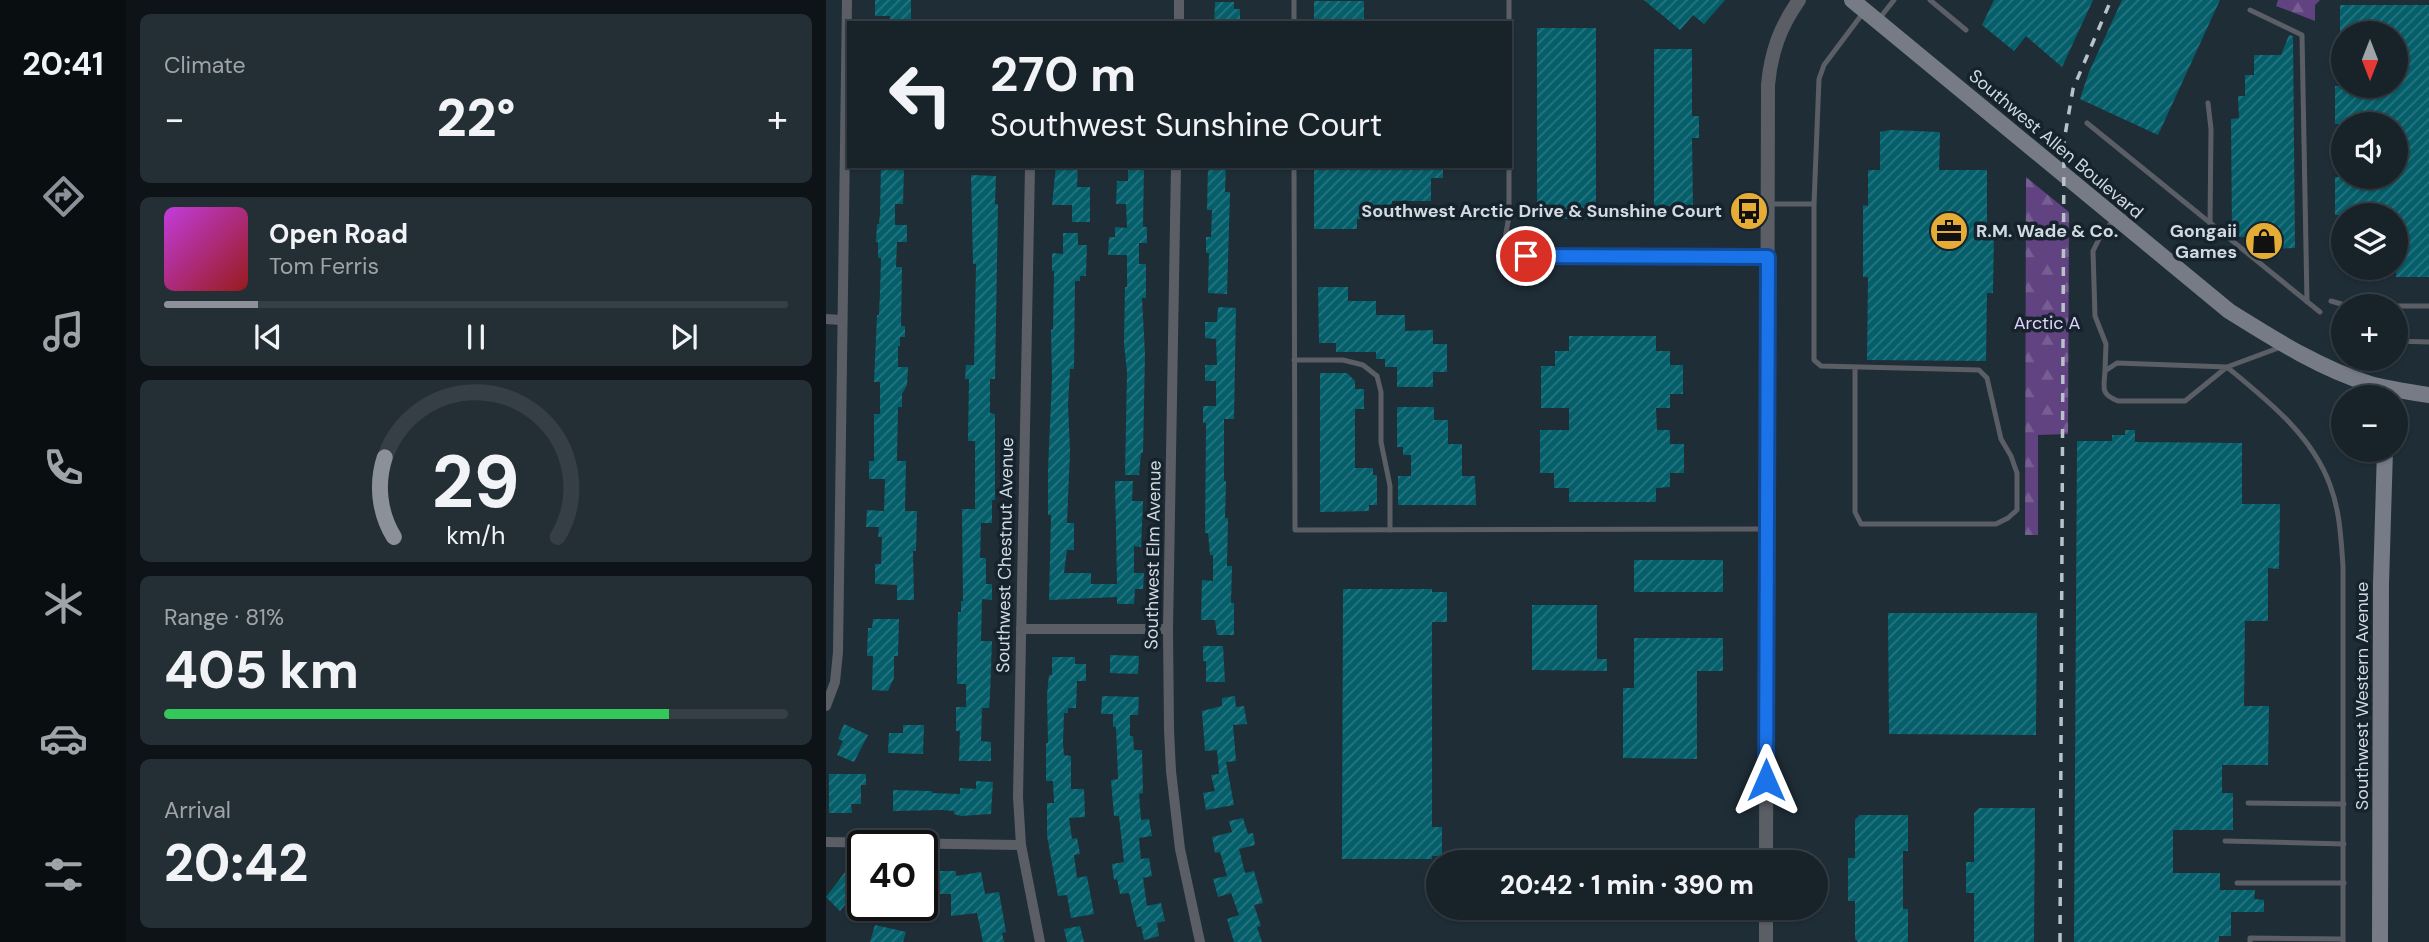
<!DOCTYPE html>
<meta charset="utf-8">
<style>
body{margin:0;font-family:"DM Sans",sans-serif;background:#242f35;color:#f1f3f6;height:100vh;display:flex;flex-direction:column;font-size:26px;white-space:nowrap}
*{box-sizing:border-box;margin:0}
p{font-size:23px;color:#9ea4a8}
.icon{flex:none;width:38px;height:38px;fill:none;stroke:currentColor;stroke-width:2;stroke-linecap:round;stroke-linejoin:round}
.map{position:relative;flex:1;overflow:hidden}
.details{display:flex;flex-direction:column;gap:14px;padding:14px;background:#0d1317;width:700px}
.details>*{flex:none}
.hud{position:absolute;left:21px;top:21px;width:665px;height:147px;border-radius:0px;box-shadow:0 2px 5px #0004,0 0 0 2px #363f46;background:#172229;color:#f1f3f6;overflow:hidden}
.needle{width:46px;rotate:180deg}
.fabs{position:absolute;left:1505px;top:21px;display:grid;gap:14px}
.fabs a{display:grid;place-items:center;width:77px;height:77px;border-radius:50%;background:#172229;box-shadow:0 2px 5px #0004,0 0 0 2px #363f46;font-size:35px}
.speed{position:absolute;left:21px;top:830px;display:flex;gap:14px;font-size:35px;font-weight:700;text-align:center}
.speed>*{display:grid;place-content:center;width:91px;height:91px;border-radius:50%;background:#172229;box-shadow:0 2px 5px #0004,0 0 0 2px #363f46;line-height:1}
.speed .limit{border:4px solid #111;border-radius:10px;background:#fff;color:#111}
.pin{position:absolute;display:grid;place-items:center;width:60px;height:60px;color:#fff;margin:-30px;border:4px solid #fff;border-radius:50%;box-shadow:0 2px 7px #0007}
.me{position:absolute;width:77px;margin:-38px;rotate:0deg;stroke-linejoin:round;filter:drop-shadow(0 0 5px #0008)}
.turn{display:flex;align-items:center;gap:24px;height:147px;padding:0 28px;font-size:32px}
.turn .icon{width:91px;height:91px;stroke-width:2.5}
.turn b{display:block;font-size:49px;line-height:60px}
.big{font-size:52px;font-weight:800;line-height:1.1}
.details .tile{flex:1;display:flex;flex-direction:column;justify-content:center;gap:10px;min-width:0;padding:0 24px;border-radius:10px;background:#242f35}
.details .dial{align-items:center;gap:0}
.dial svg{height:182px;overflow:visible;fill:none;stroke:#363f46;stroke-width:7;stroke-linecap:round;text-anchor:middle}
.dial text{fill:#f1f3f6;stroke:none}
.song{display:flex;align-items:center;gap:21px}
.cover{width:84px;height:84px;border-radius:10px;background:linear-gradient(135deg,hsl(290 70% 55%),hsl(0 70% 35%))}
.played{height:7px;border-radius:4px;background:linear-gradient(90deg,#8c9099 15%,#363f46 15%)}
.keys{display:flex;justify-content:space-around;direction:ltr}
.heat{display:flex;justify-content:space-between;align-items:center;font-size:38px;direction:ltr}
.charge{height:10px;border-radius:5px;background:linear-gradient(90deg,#34c759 81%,#363f46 0)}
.trip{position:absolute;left:600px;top:850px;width:402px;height:70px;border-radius:35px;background:#172229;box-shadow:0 2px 5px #0004,0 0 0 2px #363f46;font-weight:800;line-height:70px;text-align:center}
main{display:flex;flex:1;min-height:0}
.menu{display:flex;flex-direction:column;width:126px;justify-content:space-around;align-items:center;background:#090e10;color:#9ea4a8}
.menu .icon{width:49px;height:49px}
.menu .current{color:#8c9099}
.menu b{font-size:32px;color:#f1f3f6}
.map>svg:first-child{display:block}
</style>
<main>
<nav class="menu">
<b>20:41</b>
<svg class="icon current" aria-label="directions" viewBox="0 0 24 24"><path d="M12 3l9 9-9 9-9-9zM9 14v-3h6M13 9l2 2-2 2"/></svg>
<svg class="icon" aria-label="music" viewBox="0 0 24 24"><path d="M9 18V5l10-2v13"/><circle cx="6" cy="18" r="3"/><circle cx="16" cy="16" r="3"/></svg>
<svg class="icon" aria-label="phone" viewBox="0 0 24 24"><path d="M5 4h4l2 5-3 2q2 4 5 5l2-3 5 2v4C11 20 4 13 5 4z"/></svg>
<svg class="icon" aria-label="climate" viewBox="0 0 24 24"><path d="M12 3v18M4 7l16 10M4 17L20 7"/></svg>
<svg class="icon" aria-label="car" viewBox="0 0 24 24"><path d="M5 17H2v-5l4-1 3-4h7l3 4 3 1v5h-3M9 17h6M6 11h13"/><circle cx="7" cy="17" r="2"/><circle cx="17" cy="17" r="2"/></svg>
<svg class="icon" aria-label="filters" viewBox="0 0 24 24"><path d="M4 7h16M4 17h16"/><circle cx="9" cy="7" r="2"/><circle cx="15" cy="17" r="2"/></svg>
</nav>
<section class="details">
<div class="tile"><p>Climate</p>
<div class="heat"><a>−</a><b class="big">22°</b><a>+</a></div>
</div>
<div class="tile">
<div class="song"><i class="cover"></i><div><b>Open Road</b><p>Tom Ferris</p></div></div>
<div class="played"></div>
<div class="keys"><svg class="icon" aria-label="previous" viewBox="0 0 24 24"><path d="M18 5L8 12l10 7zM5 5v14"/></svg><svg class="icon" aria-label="pause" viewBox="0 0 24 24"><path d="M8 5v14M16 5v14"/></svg><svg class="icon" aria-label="next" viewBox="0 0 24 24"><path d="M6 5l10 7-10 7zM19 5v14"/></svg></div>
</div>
<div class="tile dial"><svg viewBox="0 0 100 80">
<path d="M14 69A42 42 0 1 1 86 69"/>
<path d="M14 69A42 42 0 0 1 10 34" stroke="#8c9099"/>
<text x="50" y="56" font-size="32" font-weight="700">29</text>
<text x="50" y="72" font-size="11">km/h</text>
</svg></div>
<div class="tile"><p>Range · 81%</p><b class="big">405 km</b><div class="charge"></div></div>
<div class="tile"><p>Arrival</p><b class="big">20:42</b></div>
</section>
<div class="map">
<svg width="1603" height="942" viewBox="0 0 1603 942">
<defs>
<pattern id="forest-firs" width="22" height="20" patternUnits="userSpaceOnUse" patternTransform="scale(1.75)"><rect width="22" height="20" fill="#604380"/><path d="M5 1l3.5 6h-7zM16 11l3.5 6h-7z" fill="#765e92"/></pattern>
<pattern id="building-hatch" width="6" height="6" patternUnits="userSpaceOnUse" patternTransform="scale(1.75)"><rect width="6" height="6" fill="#055f6a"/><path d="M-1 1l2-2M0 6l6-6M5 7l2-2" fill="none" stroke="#28757f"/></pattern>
</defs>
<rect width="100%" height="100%" fill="#1f2d37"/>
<g fill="url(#forest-firs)">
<polygon points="1452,0 1494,0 1489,5 1489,21 1450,6"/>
<polygon points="1200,177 1243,212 1242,434 1212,435 1212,535 1199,535"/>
</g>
<g fill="url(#building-hatch)">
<polygon points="49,0 85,0 85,23 64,23 64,16 49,16"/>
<polygon points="818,0 899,0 878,24 867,15 854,30"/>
<polygon points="1168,0 1267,0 1236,67 1200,36 1188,51 1156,25"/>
<polygon points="1296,0 1394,0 1332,135 1254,99 1263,72"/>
<rect x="488" y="1" width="50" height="22"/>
<polygon points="389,2 408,2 408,9 414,9 414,22 388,23"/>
<polygon points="1514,5 1603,5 1603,277 1570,277 1570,215 1509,215 1509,177 1570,177 1570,124 1509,124 1509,86 1570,86 1570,33 1514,33"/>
<polygon points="711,28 770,28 770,219 731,219 731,206 711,206"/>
<polygon points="1463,35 1467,36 1469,248 1427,249 1427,237 1410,237 1406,234 1405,119 1413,118 1412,96 1419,96 1419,75 1428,75 1428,55 1455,55"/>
<polygon points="828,49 866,49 866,116 873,116 873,138 866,138 867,206 828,206"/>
<polygon points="1064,130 1114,132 1113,170 1161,170 1161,230 1168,230 1167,293 1161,293 1160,361 1041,360 1042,277 1037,277 1037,205 1042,206 1042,170 1054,170 1054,132"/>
<polygon points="55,166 78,166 77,204 69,204 69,225 81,225 81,242 71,242 70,267 76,267 75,326 79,326 79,337 74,337 74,346 72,346 72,367 82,367 81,385 76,394 76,407 72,407 71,461 80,461 79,511 91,511 90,551 87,551 88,600 71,600 71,585 49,584 49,564 55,564 56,537 52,537 53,527 40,527 41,510 58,511 59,479 43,479 43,461 48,461 48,414 54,414 54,382 48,382 51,315 53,315 54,292 55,258 52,258 52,242 50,242 51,224 53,224 54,213"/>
<polygon points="230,166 252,166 251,187 264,187 264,222 246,222 246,205 226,205"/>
<polygon points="302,166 318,166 317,227 321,227 321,243 313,243 313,264 320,264 320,298 316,298 319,354 317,453 315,453 313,475 299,475 301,372 298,344 299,287 301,287 301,255 282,255 283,237 289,237 289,227 301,228 300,204 290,204 291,181 302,181"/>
<polygon points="382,166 400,166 399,192 404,192 401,294 382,293 383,253 380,253 380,237 385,237 386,210 381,210"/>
<polygon points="488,166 617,166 617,178 605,178 605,201 566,201 566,219 531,219 531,229 488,229"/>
<polygon points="145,175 170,176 169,204 172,204 169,379 164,379 164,413 169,414 169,500 166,500 166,523 155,523 154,558 160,558 160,584 166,584 166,600 156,599 155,641 166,641 164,695 163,708 156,708 155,741 165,742 165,761 133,761 134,731 130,731 130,707 140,707 140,684 131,684 131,657 132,612 135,612 135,601 137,601 136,509 149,509 149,441 142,441 143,379 139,379 140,365 148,365 150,264 147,264"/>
<polygon points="237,233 252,233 252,245 261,245 260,276 254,276 254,281 249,281 248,369 244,369 242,405 244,452 241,523 248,523 248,550 241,550 238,573 265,573 265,584 291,584 289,481 307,481 306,501 317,501 315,547 308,546 308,573 318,573 317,589 309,589 308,604 291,604 291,597 223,600 225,515 222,515 222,470 226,378 225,329 227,330 228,271 226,271 226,253 237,254"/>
<polygon points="492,287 522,287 522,301 550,301 550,315 579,315 579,331 607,330 607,344 621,344 621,372 607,372 607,387 571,387 571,367 559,367 559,359 550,359 550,352 510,352 510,343 493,343"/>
<polygon points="392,307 410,308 408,419 398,419 398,481 400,481 399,518 402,518 401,566 406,566 405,603 408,603 408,635 391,635 389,620 375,620 376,580 387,581 387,555 384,555 382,533 379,533 380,423 377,423 377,406 390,406 390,381 379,381 379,365 391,365 390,339 379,338 379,322 391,322"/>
<polygon points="743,336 830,336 830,351 844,351 844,365 857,365 857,394 844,394 844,408 830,408 831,430 844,430 844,444 858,444 858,473 844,473 844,487 830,488 830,502 743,502 743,488 728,488 728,473 714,473 714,430 743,430 743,408 715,408 715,366 729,366 729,351 743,351"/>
<polygon points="494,373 521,373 529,381 529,389 538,389 538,409 529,409 529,468 547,468 547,475 551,475 551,505 543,505 543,511 494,512"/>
<polygon points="571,407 608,407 608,420 622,420 622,444 636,444 636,476 649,476 650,505 572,505 572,476 585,476 585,455 577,455 577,447 571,447"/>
<polygon points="1299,430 1309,430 1309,442 1416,443 1416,504 1454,504 1453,569 1442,568 1442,621 1419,621 1418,706 1443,706 1442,765 1396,765 1396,793 1407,793 1407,830 1347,830 1347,873 1394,873 1394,890 1429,890 1428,899 1438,900 1438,912 1405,912 1405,936 1393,936 1393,942 1248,942 1251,441 1286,441 1286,435 1299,435"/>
<rect x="808" y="560" width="89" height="32"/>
<polygon points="517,589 606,589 606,592 621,592 621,622 606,622 606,827 616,827 616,856 606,856 606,859 516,859"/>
<polygon points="706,605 771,605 771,659 781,659 781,671 706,670"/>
<polygon points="1062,613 1211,613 1210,735 1063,734"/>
<polygon points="47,619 73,619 72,656 68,656 68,678 62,691 46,690 47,656 41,656 42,628 46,628"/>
<polygon points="808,638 897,638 897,671 871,671 871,759 797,758 797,688 808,688"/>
<polygon points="377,646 397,646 399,682 380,682 380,661 377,661"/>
<polygon points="284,655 313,656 312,674 284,673"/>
<polygon points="226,657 249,657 249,664 260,664 260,681 251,681 250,708 242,708 242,713 238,713 237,743 238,755 245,756 245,789 258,789 259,817 243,818 246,839 251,838 254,854 248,855 251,878 261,876 268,914 245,918 241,895 232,896 221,836 221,803 228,803 227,781 220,781 220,743 222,743 221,695 223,675 226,675"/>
<polygon points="276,696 313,697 312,715 304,715 304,736 307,736 308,750 316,750 317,793 313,794 315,820 323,819 326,836 313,838 315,859 323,858 326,876 317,878 321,906 335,903 339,921 331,923 333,936 318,940 315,926 311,927 303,893 294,894 291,879 288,880 286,864 298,862 293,816 288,816 285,780 292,779 290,727 287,727 287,714 275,714"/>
<polygon points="409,696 410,707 418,706 421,724 407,725 410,761 400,762 408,805 380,810 377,793 389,791 385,775 393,774 391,750 379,751 376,711 396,706 396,698"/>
<polygon points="18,724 42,735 28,762 11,755 17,741 12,739"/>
<polygon points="77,725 98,725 97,754 62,753 63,733 77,733"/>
<polygon points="3,774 40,774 40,785 35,785 35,804 25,804 26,813 3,813"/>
<polygon points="150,781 167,782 165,814 135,816 128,814 128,811 116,810 67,811 67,790 106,791 106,793 134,794 134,788 150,789"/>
<polygon points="1153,808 1209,808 1208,942 1148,942 1148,893 1140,893 1140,862 1148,862 1148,813"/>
<polygon points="1034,815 1082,815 1082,851 1077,851 1077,909 1082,909 1082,942 1032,942 1029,939 1029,901 1022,901 1022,858 1029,858 1029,820"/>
<polygon points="417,818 422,834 427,833 429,845 413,849 419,873 428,871 437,903 428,905 435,926 431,927 436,942 408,942 401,919 413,915 405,893 392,897 387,879 401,876 394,852 389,853 386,837 406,832 403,821"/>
<polygon points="23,867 36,878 29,888 32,889 14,911 0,897"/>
<polygon points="96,871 130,871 130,876 155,872 159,894 173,892 180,932 176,933 178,942 157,942 151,913 125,916 125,894 96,894"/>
<polygon points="49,925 80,932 77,942 44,942"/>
<polygon points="254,926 258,942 241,942 238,929"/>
</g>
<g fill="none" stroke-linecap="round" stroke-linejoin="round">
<g stroke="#5c5e66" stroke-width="5">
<polyline points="468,0 468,23"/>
<polyline points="683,0 683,23"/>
<polyline points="1104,0 1140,30"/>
<polyline points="1424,10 1476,35 1481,302"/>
<polyline points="1053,19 1068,0"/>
<polyline points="1382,103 1385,129 1384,223"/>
<polyline points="1261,123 1494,312"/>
<polyline points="468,166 469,530 938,529"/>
<polyline points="945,204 988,204 988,360 995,366 1153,370 1161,378 1175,439 1185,456 1191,473 1191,510 1182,518 1170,524 1035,524 1029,512 1029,367"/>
<polyline points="988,204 993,79 998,65 1037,13"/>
<polyline points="676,256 683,216 683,166"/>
<polyline points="1505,301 1522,306"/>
<polyline points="1570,306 1603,306"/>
<polyline points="1570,341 1603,342"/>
<path d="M1455,347L1401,367L1291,363L1279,371C1278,388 1274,394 1292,401H1359L1401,367C1441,400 1486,435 1504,485C1514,511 1515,539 1517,566V942"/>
<polyline points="468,360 517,360 537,365 551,376 555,392 555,442 564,486 564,530"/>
<polyline points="1279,370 1280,344 1269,316 1267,251 1275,235 1288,220"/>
<polyline points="1422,803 1518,804"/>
<polyline points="1399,841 1518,844"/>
<polyline points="1411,883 1518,883"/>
<polyline points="1424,942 1424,938 1517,939"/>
</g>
<g stroke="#5c5e66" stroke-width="10">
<polyline points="353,23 353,0"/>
<polyline points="204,166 192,797 195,845 214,942"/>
<polyline points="350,166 342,629 343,730 345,771 354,849 374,942"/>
<polyline points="676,256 941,257"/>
<polyline points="0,319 15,320"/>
<polyline points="195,629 342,629"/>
<polyline points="0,706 9,682 12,652 21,0"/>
<polyline points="0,842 195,845"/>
</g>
<g stroke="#5c5e66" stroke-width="14">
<path d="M940,863L942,85C945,52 954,27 973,0"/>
<polyline points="940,908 940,942"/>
</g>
<g stroke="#777b86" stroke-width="16">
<path d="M1026,0L1403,311C1448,339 1493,368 1544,384C1563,389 1583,392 1603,395"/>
<polyline points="1554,942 1555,584 1559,450"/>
</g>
<polyline stroke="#b8c2c9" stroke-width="3.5" stroke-dasharray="9 9" stroke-linecap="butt" points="1234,942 1238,141 1247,89 1285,0"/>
</g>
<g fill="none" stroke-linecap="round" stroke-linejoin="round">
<defs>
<polyline id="route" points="700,256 942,257 940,780"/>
</defs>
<use href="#route" stroke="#114b97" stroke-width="18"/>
<use href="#route" stroke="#1a73e8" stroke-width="12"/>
</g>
<defs>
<symbol id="bus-disc" viewBox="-11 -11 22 22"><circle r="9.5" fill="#e6ad36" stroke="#16232d"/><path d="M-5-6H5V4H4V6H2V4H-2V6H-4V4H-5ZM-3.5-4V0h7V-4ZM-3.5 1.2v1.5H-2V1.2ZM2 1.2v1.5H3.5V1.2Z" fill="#111"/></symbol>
<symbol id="office-disc" viewBox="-11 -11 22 22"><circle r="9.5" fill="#e6ad36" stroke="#16232d"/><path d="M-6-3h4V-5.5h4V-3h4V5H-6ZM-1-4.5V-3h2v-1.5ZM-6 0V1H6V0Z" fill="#111"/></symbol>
<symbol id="shop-disc" viewBox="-11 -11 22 22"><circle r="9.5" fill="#e6ad36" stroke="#16232d"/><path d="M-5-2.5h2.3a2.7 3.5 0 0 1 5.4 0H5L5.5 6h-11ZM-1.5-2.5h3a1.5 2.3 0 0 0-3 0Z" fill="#111"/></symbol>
</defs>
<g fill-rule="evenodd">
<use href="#bus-disc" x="901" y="189" width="44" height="44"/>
<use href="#office-disc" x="1101" y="209" width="44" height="44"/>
<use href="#shop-disc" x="1416" y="219" width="44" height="44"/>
</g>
<g text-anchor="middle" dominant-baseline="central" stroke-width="7" stroke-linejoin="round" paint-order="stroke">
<g font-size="18" fill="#d1dae1" stroke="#16232d">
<text transform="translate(1230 144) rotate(40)">Southwest Allen Boulevard</text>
<text transform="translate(179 555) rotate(-89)">Southwest Chestnut Avenue</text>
<text transform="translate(327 555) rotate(-89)">Southwest Elm Avenue</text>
<text transform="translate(1536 696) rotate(-90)">Southwest Western Avenue</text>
</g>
<g font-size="18" font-weight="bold" fill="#d1dae1" stroke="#16232d" text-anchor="end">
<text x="896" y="211">Southwest Arctic Drive &amp; Sunshine Court</text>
<text x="1150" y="231" text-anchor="start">R.M. Wade &amp; Co.</text>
<text x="1411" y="231">Gongaii<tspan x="1411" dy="21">Games</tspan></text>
</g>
<g font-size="18" fill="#e4d2fe" stroke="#16232d">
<text x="1221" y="323">Arctic A</text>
</g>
</g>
</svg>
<div class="fabs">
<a><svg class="needle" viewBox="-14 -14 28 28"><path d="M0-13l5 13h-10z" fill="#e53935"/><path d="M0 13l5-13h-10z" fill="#9ea4a8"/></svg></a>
<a><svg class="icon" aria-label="sound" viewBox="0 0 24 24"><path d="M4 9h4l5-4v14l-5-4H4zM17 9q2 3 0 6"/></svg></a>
<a><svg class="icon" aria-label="layers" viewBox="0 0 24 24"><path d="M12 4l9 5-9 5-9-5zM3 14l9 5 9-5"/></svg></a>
<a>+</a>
<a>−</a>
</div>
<div class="speed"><div class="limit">40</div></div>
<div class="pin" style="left:700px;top:256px;background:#d93025"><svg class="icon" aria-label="arrive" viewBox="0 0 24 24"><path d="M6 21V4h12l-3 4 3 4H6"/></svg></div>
<svg class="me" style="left:940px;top:780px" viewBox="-20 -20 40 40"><path d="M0-17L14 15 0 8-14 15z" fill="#1a73e8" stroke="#fff" stroke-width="4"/></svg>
<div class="trip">20:42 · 1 min · 390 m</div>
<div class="hud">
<div class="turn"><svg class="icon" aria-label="left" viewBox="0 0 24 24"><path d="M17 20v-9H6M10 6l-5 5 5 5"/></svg><div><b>270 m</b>Southwest Sunshine Court</div></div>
</div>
</div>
</main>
